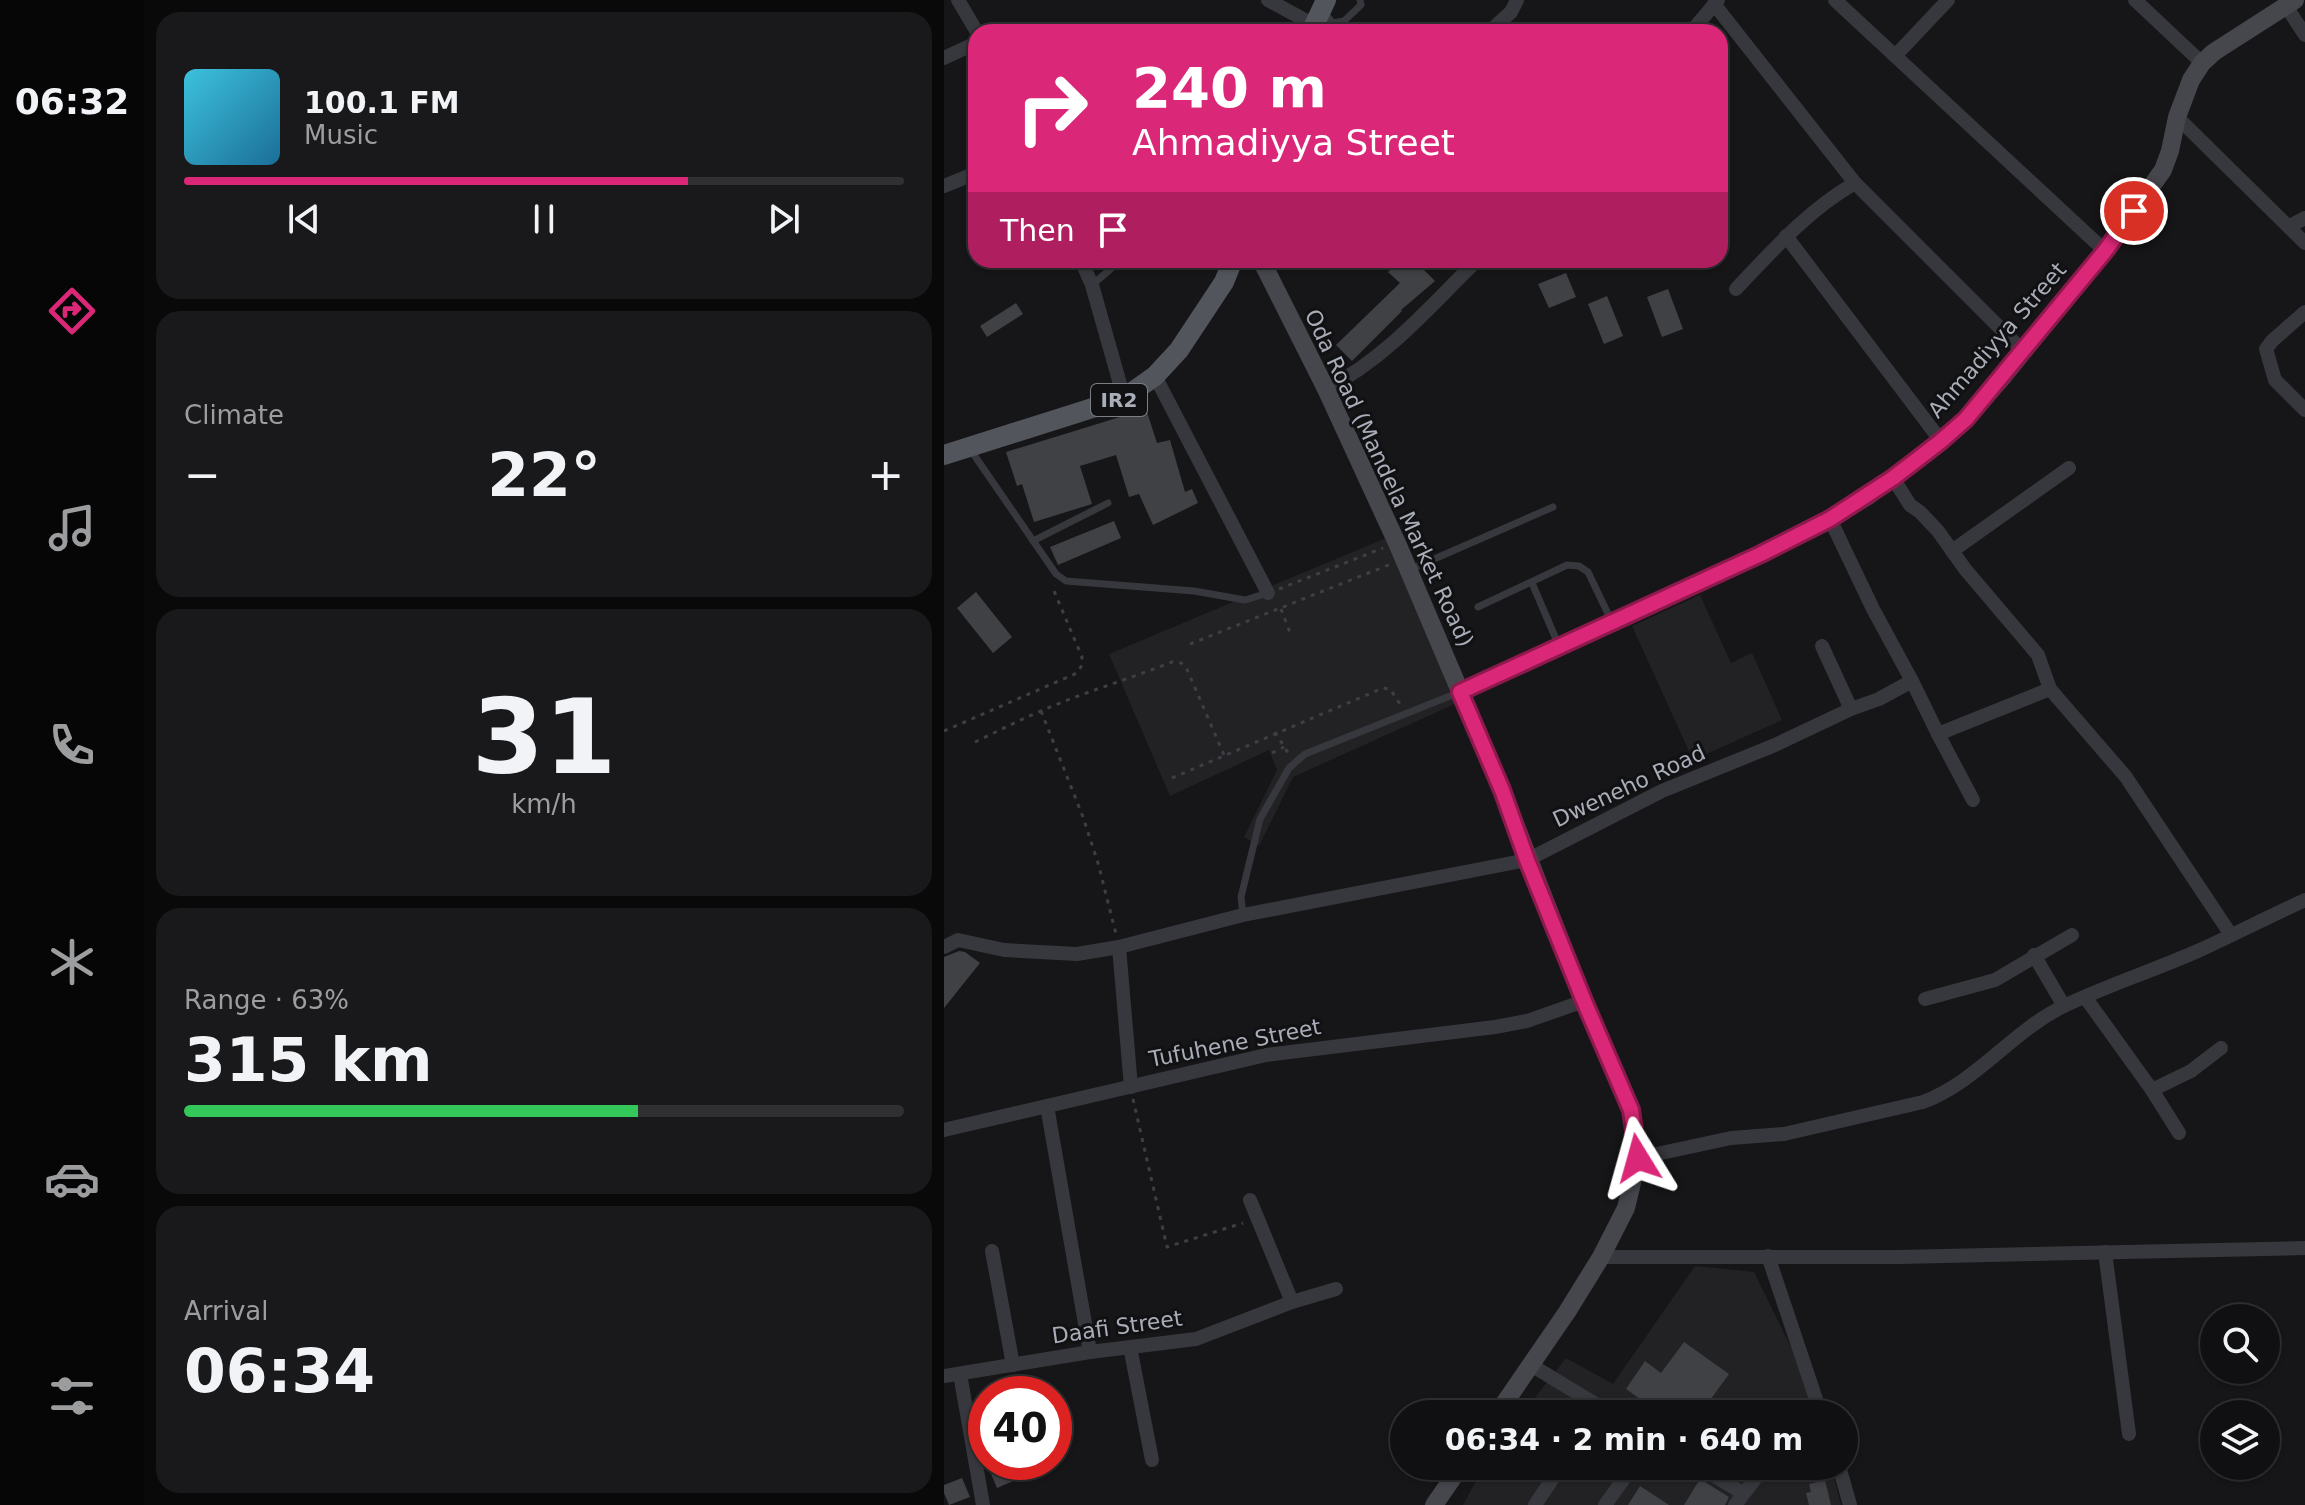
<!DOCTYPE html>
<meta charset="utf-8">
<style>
body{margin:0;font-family:"DejaVu Sans",sans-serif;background:#19191b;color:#f1f3f6;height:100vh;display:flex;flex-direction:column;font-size:30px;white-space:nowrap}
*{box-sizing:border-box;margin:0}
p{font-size:26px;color:#9c9d9f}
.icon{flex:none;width:44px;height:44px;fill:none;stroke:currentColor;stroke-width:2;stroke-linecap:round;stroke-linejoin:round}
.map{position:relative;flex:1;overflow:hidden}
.drawer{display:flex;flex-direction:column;gap:12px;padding:12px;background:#09090a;width:800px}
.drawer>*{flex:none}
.guide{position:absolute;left:24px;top:24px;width:760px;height:244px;border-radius:24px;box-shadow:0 2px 6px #0004,0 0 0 2px #303032;background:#db2777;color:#fff;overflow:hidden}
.buttons{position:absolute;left:1256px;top:1304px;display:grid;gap:16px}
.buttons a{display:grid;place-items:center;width:80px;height:80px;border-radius:50%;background:#101012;box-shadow:0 2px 6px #0004,0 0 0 2px #303032;font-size:40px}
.speed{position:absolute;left:24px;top:1376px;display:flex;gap:16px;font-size:40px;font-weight:700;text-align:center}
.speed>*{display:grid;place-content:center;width:104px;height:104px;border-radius:50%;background:#101012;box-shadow:0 2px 6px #0004,0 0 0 2px #303032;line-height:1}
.speed .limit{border:12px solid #d22;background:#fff;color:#111}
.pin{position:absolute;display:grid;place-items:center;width:68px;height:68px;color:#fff;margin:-34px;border:4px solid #fff;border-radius:50%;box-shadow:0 2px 8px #0007}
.me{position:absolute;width:88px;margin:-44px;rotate:352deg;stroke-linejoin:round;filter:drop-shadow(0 0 6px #0008)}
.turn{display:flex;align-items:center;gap:28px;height:168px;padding:0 32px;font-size:36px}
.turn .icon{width:104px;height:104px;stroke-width:2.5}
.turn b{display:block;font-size:56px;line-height:68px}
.then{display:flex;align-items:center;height:76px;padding:0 32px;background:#0003;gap:16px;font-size:30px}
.big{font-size:60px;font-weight:600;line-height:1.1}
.drawer .tile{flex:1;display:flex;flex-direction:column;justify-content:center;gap:12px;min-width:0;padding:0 28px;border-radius:24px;background:#19191b}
.drawer .dial{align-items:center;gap:0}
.dial b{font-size:104px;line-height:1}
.song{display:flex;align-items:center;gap:24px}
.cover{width:96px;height:96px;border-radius:12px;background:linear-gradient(135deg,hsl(190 70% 55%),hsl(200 70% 35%))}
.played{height:8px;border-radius:4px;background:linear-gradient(90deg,#db2777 70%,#303032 70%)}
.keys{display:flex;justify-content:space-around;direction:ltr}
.heat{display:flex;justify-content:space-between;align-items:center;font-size:44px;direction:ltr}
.charge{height:12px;border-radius:6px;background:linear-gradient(90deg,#34c759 63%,#303032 0)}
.trip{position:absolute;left:446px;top:1400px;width:468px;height:80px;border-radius:40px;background:#101012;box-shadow:0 2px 6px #0004,0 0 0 2px #303032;font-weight:600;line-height:80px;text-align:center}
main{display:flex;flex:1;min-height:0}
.tabs{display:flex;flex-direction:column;width:144px;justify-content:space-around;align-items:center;background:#060607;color:#9c9d9f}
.tabs .icon{width:56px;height:56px}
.tabs .selected{color:#db2777}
.tabs b{font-size:36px;color:#f1f3f6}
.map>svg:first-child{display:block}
</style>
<main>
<nav class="tabs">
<b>06:32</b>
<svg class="icon selected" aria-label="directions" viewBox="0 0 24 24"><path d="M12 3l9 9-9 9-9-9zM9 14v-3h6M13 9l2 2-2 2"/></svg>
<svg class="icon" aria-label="music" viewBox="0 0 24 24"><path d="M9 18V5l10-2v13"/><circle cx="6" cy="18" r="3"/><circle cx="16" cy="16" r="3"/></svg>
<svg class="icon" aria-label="phone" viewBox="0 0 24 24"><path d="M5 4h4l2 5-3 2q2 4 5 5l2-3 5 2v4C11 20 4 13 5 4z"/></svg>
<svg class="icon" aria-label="climate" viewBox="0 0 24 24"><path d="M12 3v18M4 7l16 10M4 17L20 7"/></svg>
<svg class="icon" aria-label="car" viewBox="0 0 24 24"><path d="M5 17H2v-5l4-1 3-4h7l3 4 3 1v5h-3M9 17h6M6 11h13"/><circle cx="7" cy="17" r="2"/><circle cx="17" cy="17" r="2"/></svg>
<svg class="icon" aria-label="filters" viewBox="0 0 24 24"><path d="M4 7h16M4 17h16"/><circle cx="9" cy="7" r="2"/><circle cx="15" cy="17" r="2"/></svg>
</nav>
<section class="drawer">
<div class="tile">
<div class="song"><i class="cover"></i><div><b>100.1 FM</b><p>Music</p></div></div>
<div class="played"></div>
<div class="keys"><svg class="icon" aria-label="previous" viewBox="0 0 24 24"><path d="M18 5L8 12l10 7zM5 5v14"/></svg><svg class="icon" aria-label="pause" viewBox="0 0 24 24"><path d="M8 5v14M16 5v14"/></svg><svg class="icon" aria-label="next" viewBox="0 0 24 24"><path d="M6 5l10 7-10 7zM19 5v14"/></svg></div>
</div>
<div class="tile"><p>Climate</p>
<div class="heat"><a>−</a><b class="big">22°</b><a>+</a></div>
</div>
<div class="tile dial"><b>31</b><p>km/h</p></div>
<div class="tile"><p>Range · 63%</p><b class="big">315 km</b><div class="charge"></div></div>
<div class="tile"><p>Arrival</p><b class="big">06:34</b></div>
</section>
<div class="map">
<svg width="1361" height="1505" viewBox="0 0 1361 1505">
<rect width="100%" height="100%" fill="#161618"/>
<g fill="#222225">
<polygon points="454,533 524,698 349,777 315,846 300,837 333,770 325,750 226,796 165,654"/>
<polygon points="756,595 787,663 808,653 838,720 749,760 688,626"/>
<polygon points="751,1266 810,1272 868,1390 874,1414 578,1414 622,1358 669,1384"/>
<polygon points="540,1466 887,1466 897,1505 519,1505"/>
</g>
<g fill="#404145">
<polygon points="457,260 470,260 491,281 457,310 458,311 408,361 392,345 456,283 444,272"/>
<polygon points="622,273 632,297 605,308 594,284"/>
<polygon points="724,289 739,329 718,337 703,297"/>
<polygon points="663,296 679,336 660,344 644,304"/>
<polygon points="72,303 79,314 43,337 36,326"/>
<polygon points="202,409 213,443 226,440 241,492 248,489 254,503 209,525 195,494 185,497 172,455 136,466 148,504 90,522 78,484 73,486 62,452"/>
<polygon points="170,521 177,538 114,565 106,547"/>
<polygon points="32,592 68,637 49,653 13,608"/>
<polygon points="15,951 21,952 36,963 0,1008 0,957"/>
<polygon points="740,1342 785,1374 756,1414 690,1414 699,1401 682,1389 701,1361 717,1373"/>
<polygon points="852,1401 858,1414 822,1414"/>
<polygon points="61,1462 114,1462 53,1488 45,1469"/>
<polygon points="18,1478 26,1497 5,1505 0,1493 0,1485"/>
<polygon points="756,1479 785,1497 781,1505 740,1505"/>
<polygon points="881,1480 887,1505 865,1505 862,1493 867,1492 865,1484"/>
<polygon points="696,1486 725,1505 684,1505"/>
</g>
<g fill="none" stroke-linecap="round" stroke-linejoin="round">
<g stroke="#3d3f44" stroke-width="3" stroke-dasharray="4 6" stroke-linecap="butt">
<polyline points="335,589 439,548"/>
<polyline points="337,609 347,635"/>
<polyline points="246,644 447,564"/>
<polyline points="97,711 139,817 154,863 172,934"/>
<polyline points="0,731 133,673 138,665 138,657 110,591 111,585"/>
<polyline points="331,732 346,756"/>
<path d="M31,742C54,731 76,720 99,710C141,692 185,679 228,662C234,662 238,662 242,667L280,755"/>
<polyline points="328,753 340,747"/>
<polyline points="228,778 439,688 446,689 456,704"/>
<polyline points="189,1099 223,1247 299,1223"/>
</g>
<g stroke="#37383d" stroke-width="7">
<polyline points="378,10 389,23 400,21 417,5 416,0"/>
<polyline points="148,285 177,260"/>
<polyline points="26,449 112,574 122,581 250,591 301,600 324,593"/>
<polyline points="89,541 164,503"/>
<polyline points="465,570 609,507"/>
<polyline points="588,583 615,646"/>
<polyline points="534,607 623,565 635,566 644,572 667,620"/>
<polyline points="299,915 297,897 316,819 345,768 361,754 516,692"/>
</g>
<g stroke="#37383d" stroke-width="14">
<polyline points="14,0 33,32"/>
<polyline points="324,0 370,25"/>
<polyline points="891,0 1161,251"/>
<polyline points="1191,0 1258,63"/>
<polyline points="770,4 911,183 1079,351"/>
<polyline points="1342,6 1361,35"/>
<polyline points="545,32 567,12 573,0"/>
<polyline points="747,32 774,0"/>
<polyline points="951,56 1004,0"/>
<polyline points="0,58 32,43"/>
<polyline points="1233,117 1361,243"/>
<polyline points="0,186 32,173"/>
<polyline points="1346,226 1361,218"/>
<polyline points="842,236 997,441"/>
<polyline points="137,260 148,285 180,398"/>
<path d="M792,289C829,250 864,210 911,183"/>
<polyline points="1361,312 1328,341 1322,349 1331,380 1361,410"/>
<polyline points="211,376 324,593"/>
<path d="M382,389C441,359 486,307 533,260"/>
<polyline points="949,478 966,505 976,512 994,531 1021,569 1094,655 1106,689 1182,777 1287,935"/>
<polyline points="886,519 929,609 968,681"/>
<polyline points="1008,551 1125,468"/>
<polyline points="878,646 907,709"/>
<polyline points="994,734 1029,800"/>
<polyline points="0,947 14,940 60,950 133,954 175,947 299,915 583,860 718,791 831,745 907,709 935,699 968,681 994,734 1106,689"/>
<polyline points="175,947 187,1087"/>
<polyline points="1090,955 1120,1006"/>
<polyline points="1141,997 1208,1090 1235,1133"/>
<polyline points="981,999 1051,980 1128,935"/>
<polyline points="1208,1090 1247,1071 1277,1048"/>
<polyline points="103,1106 146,1352"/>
<polyline points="0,1130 322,1055 551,1027 583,1021 640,1001"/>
<path d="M694,1158L787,1138L840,1134L979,1102C1033,1082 1068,1031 1120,1006C1164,985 1211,970 1256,950C1291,934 1326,916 1361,900"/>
<polyline points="306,1200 348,1302"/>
<polyline points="48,1251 69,1365"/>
<polyline points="1161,1252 1185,1434"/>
<polyline points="824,1256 877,1414"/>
<polyline points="657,1257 955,1257 1361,1248"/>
<polyline points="186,1347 208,1460"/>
<polyline points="587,1365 668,1414"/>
<polyline points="16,1374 39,1505"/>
<polyline points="0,1376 146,1352 252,1339 348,1302 392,1289"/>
<polyline points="560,1405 574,1414"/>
<polyline points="754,1466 799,1493"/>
<polyline points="895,1466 906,1505"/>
<polyline points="591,1505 617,1466"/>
<polyline points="661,1505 689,1466"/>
<polyline points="791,1505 821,1466"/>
</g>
<g stroke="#45474d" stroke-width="18">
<polyline points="317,260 382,389 453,543 558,790 640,1001 687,1110 694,1158 682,1208 657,1257 623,1312 553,1414"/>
<polyline points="516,692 817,554 886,519 924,496 997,441 1022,419 1057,379 1161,251 1204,191 1219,170 1226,151 1233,117 1247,80 1258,63 1270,52 1351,0"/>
<polyline points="490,1505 517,1466"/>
</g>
<g stroke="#53555c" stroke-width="20">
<polyline points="367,32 382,0"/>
<polyline points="0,455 180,398 211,376 235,350 280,282 289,260"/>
</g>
</g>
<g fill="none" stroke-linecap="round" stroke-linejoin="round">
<defs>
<polyline id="route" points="694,1158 687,1110 640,1001 583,860 558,790 516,692 817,554 886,519 949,478 997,441 1022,419 1161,251 1190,211"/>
</defs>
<use href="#route" stroke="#8e194d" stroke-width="20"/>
<use href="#route" stroke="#db2777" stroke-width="14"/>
</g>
<g text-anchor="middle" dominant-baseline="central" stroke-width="6" stroke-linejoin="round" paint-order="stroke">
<rect fill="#111113" stroke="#7b7e86" stroke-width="2" x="147" y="384" width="56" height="32" rx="6"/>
<g font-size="20" font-weight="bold" fill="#a8adb8">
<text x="175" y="400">IR2</text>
</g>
<g font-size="22" fill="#a8adb8" stroke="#111113">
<text transform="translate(1053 340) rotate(-49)">Ahmadiyya Street</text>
<text transform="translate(445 478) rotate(65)">Oda Road (Mandela Market Road)</text>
<text transform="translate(685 786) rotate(-25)">Dweneho Road</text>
<text transform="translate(291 1043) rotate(-11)">Tufuhene Street</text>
<text transform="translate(173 1327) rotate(-8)">Daafi Street</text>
</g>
</g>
</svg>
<div class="buttons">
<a><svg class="icon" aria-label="search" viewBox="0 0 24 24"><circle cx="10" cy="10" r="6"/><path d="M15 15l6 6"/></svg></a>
<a><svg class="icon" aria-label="layers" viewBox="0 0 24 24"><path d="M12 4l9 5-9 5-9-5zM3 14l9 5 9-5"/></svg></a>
</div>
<div class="speed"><div class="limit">40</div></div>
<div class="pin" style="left:1190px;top:211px;background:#d93025"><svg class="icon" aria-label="arrive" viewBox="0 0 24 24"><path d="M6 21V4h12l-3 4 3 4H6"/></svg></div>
<svg class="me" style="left:694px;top:1158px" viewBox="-20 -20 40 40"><path d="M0-17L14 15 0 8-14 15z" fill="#db2777" stroke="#fff" stroke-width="4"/></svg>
<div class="trip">06:34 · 2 min · 640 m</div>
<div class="guide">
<div class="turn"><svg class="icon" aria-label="right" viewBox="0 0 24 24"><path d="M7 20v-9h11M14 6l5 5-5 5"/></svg><div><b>240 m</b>Ahmadiyya Street</div></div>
<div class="then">Then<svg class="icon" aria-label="arrive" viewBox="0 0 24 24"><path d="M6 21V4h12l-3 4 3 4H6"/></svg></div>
</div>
</div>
</main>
